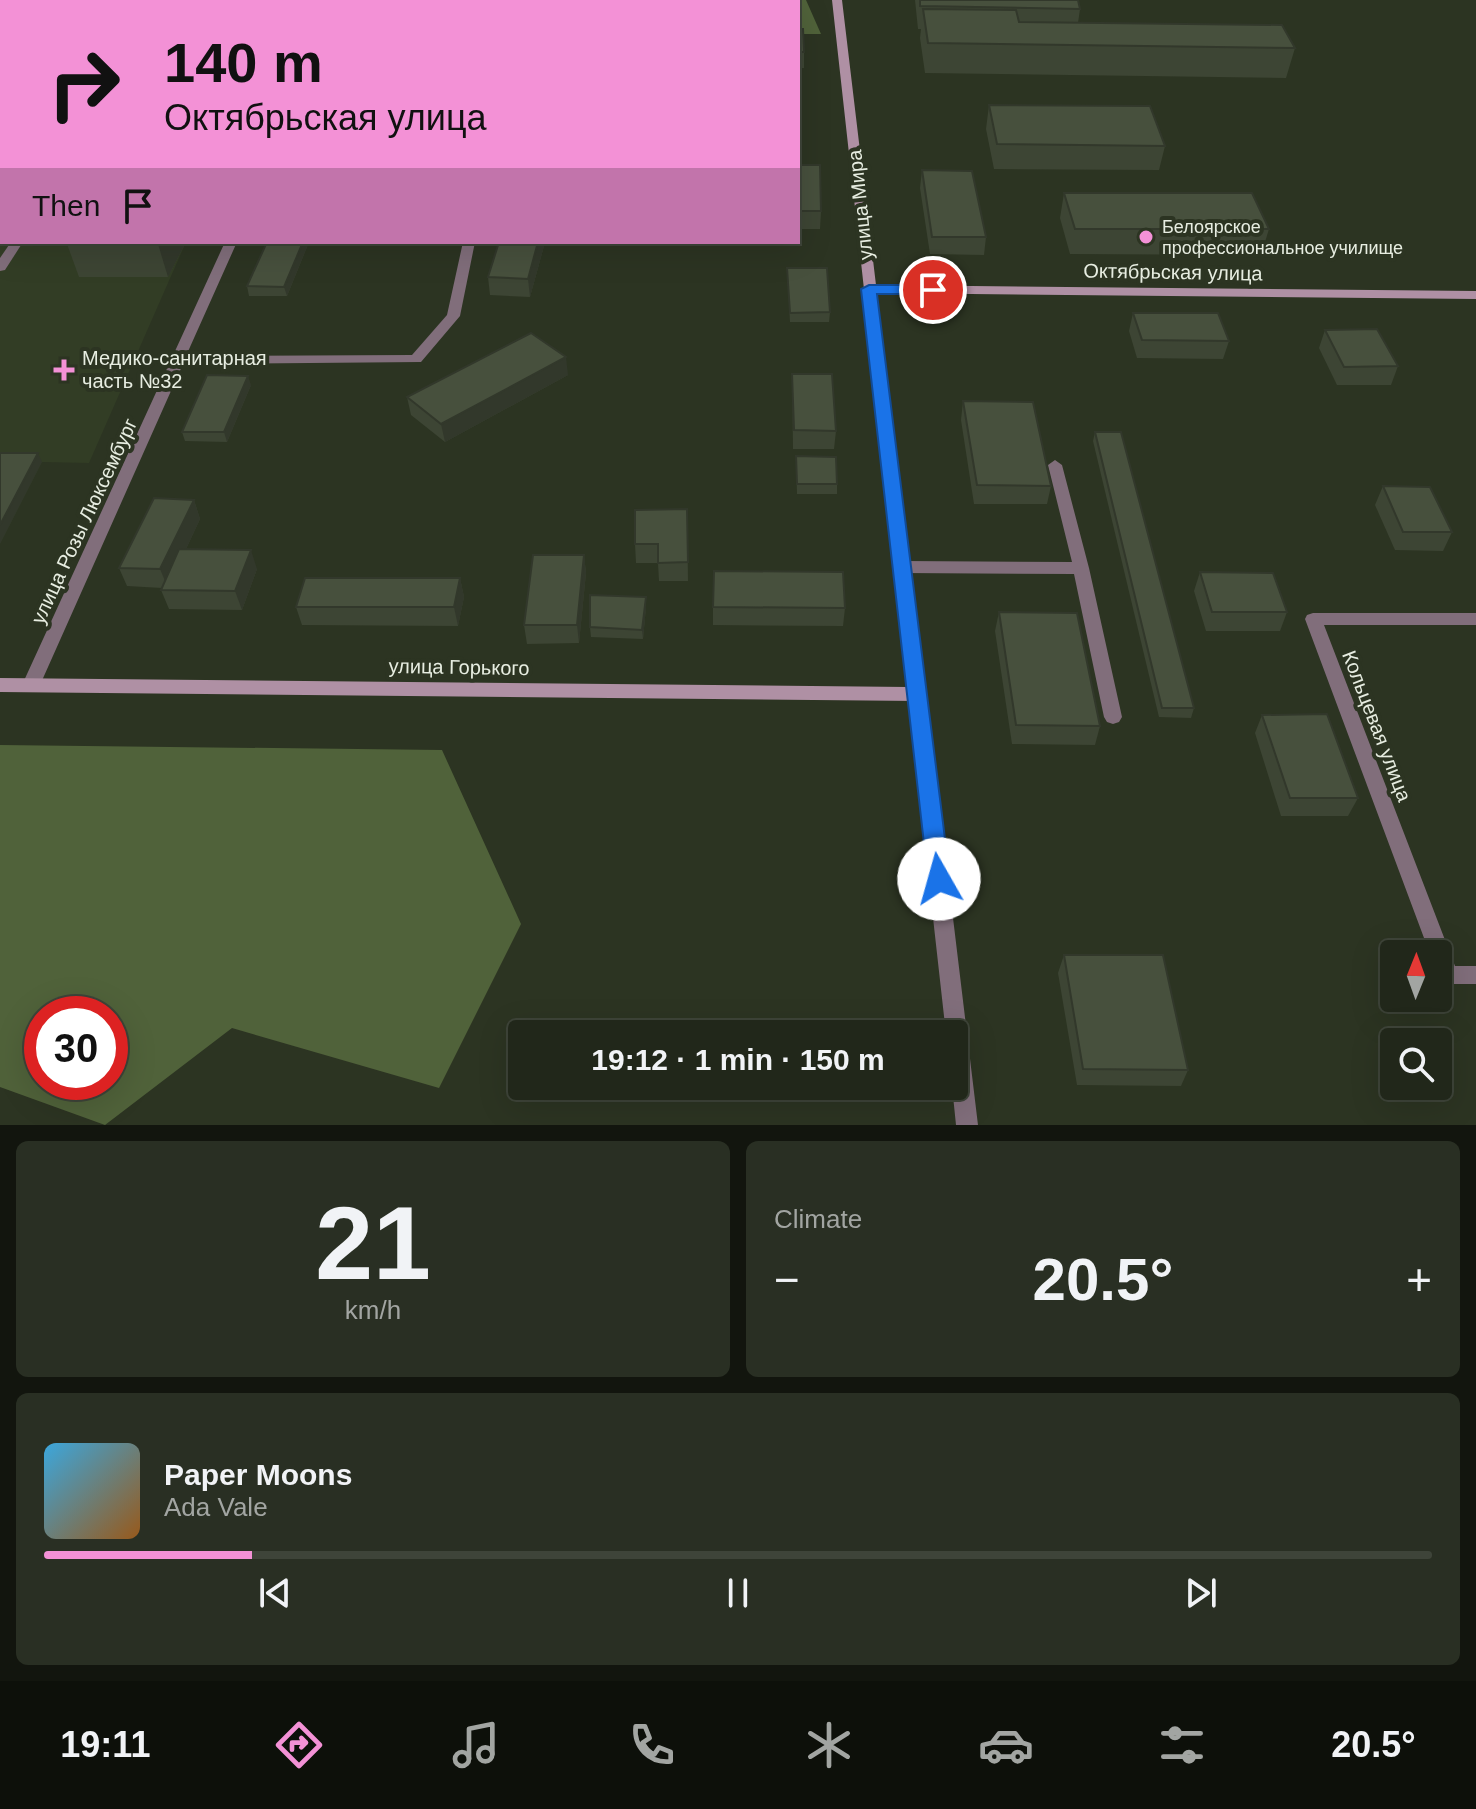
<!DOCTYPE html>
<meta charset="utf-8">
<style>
body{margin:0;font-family:Helvetica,sans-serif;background:#292f23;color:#f1f3f6;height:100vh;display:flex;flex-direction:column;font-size:30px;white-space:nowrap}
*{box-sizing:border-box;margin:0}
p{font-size:26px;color:#a2a5a2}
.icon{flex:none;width:44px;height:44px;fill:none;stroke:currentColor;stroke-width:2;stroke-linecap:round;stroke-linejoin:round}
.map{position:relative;height:1125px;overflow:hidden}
.sheet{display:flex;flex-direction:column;gap:16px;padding:16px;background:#12150e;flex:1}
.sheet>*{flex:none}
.banner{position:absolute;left:0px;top:0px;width:800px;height:244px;box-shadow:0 8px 32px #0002,0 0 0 2px #3e4439;background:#f391d6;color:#111;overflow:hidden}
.needle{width:52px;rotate:1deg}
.tools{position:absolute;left:1380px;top:940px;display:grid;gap:16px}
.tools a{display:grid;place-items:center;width:72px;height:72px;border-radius:8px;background:#21271a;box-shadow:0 8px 32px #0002,0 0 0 2px #3e4439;font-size:40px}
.speed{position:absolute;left:24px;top:996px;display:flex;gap:16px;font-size:40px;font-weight:700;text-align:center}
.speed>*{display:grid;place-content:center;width:104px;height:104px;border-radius:50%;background:#21271a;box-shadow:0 8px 32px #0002,0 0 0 2px #3e4439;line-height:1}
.speed .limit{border:12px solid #d22;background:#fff;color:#111}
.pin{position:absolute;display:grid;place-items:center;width:68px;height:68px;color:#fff;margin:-34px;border:4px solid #fff;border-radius:50%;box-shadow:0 2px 8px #0007}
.me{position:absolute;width:88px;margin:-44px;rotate:353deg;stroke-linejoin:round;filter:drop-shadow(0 0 6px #0008)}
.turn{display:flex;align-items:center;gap:28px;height:168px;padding:0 32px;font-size:36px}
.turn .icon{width:104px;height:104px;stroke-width:2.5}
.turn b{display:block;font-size:56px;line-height:68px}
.then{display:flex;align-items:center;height:76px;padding:0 32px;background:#0003;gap:16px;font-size:30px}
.big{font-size:60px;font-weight:800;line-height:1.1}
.sheet .card{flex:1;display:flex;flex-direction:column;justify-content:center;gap:12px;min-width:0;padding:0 28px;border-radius:12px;background:#292f23}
.sheet .dial{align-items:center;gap:0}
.dial b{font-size:104px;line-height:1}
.song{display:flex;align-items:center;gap:24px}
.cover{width:96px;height:96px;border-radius:12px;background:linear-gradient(135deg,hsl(200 70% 55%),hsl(30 70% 35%))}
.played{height:8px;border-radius:4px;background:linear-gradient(90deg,#f391d6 15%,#3e4439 15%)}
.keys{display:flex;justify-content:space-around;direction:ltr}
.heat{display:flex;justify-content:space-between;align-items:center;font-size:44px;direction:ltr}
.sheet .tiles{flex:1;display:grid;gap:16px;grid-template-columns:1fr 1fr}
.card:last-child{grid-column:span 2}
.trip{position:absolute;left:508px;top:1020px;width:460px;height:80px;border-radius:8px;background:#21271a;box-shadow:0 8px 32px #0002,0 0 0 2px #3e4439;font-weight:800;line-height:80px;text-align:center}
.tabs{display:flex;height:128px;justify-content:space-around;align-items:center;background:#0d100a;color:#a2a5a2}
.tabs .icon{width:56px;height:56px}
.tabs .active{color:#f391d6}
.tabs b{font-size:36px;color:#f1f3f6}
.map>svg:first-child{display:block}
</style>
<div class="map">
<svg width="1476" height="1125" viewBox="0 0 1476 1125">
<rect width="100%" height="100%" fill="#2c3422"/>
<polygon fill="#323d25" points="0,60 2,242 186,242 89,463 42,462 0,544"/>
<g fill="#50623a" fill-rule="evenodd">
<polygon points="356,0 806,0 821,34 798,34 798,2"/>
<path d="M0,745L442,750L521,924L439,1088L232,1028L105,1125L0,1087ZM42,1014H110V1082H42Z"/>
</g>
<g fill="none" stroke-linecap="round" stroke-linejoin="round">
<g fill="#816e7b" fill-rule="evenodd">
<polygon points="66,0 77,0 65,2"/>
<rect x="0" y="2" width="2" height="6"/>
<rect x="0" y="24" width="2" height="6"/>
<polygon points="11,242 23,242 5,270 0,271 0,258"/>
<polygon points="1055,460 1062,465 1089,568 1122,717 1119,722 1113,724 1107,722 1104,717 1074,574 902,573 894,567 902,561 1072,562 1048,465"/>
</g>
<g fill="#816e7b" fill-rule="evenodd">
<polygon points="330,0 340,0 329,2"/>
<polygon points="225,242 237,242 186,356 412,355 447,315 463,242 475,242 460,316 421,362 183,364 40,685 37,690 25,690 22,685"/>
<polygon points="1313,613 1476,613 1476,625 1324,625 1455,966 1476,966 1476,984 1448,984 1441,982 1438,976 1438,954 1430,954 1305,619 1307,615"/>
<polygon points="917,687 923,689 926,694 978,1125 956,1125 952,1086 954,1086 954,1034 946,1034 908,694 911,689"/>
</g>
<polygon fill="#af90a4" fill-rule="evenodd" points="832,0 842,0 876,285 1476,291 1476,299 877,293 926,694 923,699 917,701 0,692 0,678 908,687"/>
</g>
<g fill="#3d4534">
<polygon points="915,0 1078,0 1080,9 1078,23 1295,48 1286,78 925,73 920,38 921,29 918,29"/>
<polygon points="798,29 804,52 804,68 798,68"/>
<rect x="0" y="30" width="2" height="52"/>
<polygon points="989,105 1165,146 1159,170 994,169 986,129"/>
<polygon points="798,165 821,211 820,229 798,229"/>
<polygon points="922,170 986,237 984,255 930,254 920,188"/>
<polygon points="1064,193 1269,229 1261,255 1070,254 1060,218"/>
<polygon points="186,242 168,277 79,277 67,244"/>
<polygon points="309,242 287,296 249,296 247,286"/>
<polygon points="499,242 543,242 544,246 530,297 490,295 488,277"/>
<polygon points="787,268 830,312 829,322 790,322"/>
<polygon points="1133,313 1229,341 1223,359 1137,358 1129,331"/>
<polygon points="1325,330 1398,366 1391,385 1337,385 1319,348"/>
<polygon points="792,374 836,431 834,449 793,449"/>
<polygon points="568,375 445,442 411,415 407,397"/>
<polygon points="251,385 227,442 185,441 182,432"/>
<polygon points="963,401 1051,486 1047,504 974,504 961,420"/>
<polygon points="1095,432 1194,708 1191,718 1159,717 1093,441"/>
<polygon points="796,456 837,484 837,494 797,494"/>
<polygon points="1383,486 1452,532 1443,551 1395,550 1375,505"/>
<polygon points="194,500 200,519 186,549 257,569 242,610 169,609 161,590 162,588 127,586 119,568"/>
<polygon points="687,509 688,581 659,581 658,563 636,563 635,544"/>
<polygon points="584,555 586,573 579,643 527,644 524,625"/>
<polygon points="1200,572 1287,612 1280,631 1206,631 1194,591"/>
<polygon points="460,578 464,597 458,626 302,625 296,607"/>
<polygon points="646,607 643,639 591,637 590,627"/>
<polygon points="713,607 845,608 843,626 713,625"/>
<polygon points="999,612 1100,726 1095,745 1012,744 995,631"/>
<polygon points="1262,715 1358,798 1348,816 1281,816 1255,733"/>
<polygon points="1064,955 1188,1070 1181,1086 1077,1085 1058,973"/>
</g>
<g fill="#32382b">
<polygon points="284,0 299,0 300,2 283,2"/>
<polygon points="2,190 2,231 0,227 0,193"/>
<polygon points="159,242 186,242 168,277 158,244"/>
<polygon points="303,242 309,242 287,296 284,287"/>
<polygon points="538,242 543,242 544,246 530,297 528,279"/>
<polygon points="566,357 568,375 445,442 441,424"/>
<polygon points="248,376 251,385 227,442 224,432"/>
<polygon points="38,453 42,462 0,544 0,525"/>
<polygon points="194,500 200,519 168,588 160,569"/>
<polygon points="251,550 257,569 242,610 235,591"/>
<polygon points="584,555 586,573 579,643 577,625"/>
<polygon points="460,578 464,597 458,626 454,607"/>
<polygon points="646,597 646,607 643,639 642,630"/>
</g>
<g fill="#47503d" stroke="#32382b" stroke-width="2">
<polygon points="213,0 284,0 283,2 212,2"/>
<polygon points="920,0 1078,0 1080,9 920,6"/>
<polygon points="923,9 1016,10 1019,22 1282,25 1295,48 928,43"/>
<polygon points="798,29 803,29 804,52 798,52"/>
<rect x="0" y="30" width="2" height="22"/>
<polygon points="989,105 1150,106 1165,146 997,144"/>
<polygon points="0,146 2,146 2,190 0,193"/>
<polygon points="798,165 820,165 821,211 798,211"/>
<polygon points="922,170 972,171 986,237 932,237"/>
<polygon points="1064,193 1252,193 1269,229 1075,229"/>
<polygon points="68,242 159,242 158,244 67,244"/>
<polygon points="267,242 303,242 284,287 247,286"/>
<polygon points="499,242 538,242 528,279 488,277"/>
<polygon points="787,268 827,268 830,312 790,313"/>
<polygon points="1133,313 1218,313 1229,341 1142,340"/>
<polygon points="1377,329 1398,366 1344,367 1325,330"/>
<polygon points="531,333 566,357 441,424 407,397"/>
<polygon points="792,374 832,374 836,431 794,430"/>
<polygon points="207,375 248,376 224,432 182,432"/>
<polygon points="963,401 1033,402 1051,486 977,485"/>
<polygon points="1095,432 1121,432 1194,708 1162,708"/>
<polygon points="0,453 38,453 0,525"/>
<polygon points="796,456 836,457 837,484 797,484"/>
<polygon points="1383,486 1430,487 1452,532 1403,532"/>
<polygon points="154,498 194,500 160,569 119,568"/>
<polygon points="687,509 688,562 658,563 658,544 635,544 635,510"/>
<polygon points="179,549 251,550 235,591 161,590"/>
<polygon points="533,555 584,555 577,625 524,625"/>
<polygon points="714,571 843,572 845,608 713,607"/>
<polygon points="1200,572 1273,573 1287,612 1212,612"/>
<polygon points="305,578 460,578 454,607 296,607"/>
<polygon points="590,595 646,597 642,630 590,627"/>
<polygon points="999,612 1077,613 1100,726 1016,725"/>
<polygon points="1327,714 1358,798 1290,798 1262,715"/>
<polygon points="1064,955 1163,955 1188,1070 1083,1069"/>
</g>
<polygon fill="#1a73e8" stroke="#114b97" stroke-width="2" points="869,285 933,285 940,290 933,294 877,294 950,879 946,885 939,888 931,885 928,879 861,289"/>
<g fill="#f391d6" stroke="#2c3422" stroke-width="3">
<circle cx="1146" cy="237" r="8"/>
<path d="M60 358h8v8h8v8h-8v8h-8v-8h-8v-8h8z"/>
</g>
<g text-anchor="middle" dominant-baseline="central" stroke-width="8" stroke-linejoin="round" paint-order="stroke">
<g font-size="18" fill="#e7ede1" stroke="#2c3422" text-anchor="start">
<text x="1162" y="227">Белоярское<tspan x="1162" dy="21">профессиональное училище</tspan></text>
</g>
<g font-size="20" fill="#e7ede1" stroke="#2c3422">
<text transform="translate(860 205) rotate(-96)">улица Мира</text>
<text transform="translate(1173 272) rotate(1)">Октябрьская улица</text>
<text transform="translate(84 521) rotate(-65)">улица Розы Люксембург</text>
<text transform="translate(459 667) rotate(1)">улица Горького</text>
<text transform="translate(1377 726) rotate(69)">Кольцевая улица</text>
</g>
<g font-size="20" fill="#e7ede1" stroke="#2c3422" text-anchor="start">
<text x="82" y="358">Медико-санитарная<tspan x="82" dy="23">часть №32</tspan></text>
</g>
</g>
</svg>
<div class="tools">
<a><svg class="needle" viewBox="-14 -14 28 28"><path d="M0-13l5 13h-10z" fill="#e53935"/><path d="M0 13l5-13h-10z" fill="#a2a5a2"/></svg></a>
<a><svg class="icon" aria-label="search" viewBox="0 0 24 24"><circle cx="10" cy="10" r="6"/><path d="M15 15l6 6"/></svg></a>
</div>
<div class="speed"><div class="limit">30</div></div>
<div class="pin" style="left:933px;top:290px;background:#d93025"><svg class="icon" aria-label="arrive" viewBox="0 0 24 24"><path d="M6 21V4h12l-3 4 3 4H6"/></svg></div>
<svg class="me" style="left:939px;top:879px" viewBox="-20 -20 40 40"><circle r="19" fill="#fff"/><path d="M0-13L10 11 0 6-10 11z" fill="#1a73e8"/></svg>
<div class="trip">19:12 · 1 min · 150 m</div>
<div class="banner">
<div class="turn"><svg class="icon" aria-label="right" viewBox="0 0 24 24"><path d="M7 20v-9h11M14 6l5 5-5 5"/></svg><div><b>140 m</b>Октябрьская улица</div></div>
<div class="then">Then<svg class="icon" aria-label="arrive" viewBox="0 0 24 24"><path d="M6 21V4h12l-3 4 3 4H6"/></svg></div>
</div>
</div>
<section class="sheet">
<div class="tiles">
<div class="card dial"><b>21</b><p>km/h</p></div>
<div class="card"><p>Climate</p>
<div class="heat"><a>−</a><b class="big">20.5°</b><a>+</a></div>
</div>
<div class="card">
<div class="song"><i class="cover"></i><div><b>Paper Moons</b><p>Ada Vale</p></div></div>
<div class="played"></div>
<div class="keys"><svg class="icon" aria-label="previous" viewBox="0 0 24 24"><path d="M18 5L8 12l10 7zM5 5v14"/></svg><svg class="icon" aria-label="pause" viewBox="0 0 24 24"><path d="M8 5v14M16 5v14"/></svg><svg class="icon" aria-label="next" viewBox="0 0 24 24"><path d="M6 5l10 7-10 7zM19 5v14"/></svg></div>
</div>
</div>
</section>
<nav class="tabs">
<b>19:11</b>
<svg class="icon active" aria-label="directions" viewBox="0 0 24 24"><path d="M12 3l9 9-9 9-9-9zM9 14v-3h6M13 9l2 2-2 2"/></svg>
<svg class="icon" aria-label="music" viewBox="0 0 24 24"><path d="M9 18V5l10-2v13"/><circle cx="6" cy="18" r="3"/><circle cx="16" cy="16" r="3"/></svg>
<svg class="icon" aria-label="phone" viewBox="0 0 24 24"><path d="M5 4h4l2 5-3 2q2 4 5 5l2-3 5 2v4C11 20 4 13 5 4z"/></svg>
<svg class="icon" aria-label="climate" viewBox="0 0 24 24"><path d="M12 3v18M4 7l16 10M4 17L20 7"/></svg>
<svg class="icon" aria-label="car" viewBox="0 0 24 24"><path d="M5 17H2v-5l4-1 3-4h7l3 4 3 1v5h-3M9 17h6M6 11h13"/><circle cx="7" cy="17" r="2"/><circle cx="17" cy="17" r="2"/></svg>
<svg class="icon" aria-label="filters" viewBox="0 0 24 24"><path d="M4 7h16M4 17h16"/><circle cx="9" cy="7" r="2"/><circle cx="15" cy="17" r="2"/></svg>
<b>20.5°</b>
</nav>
